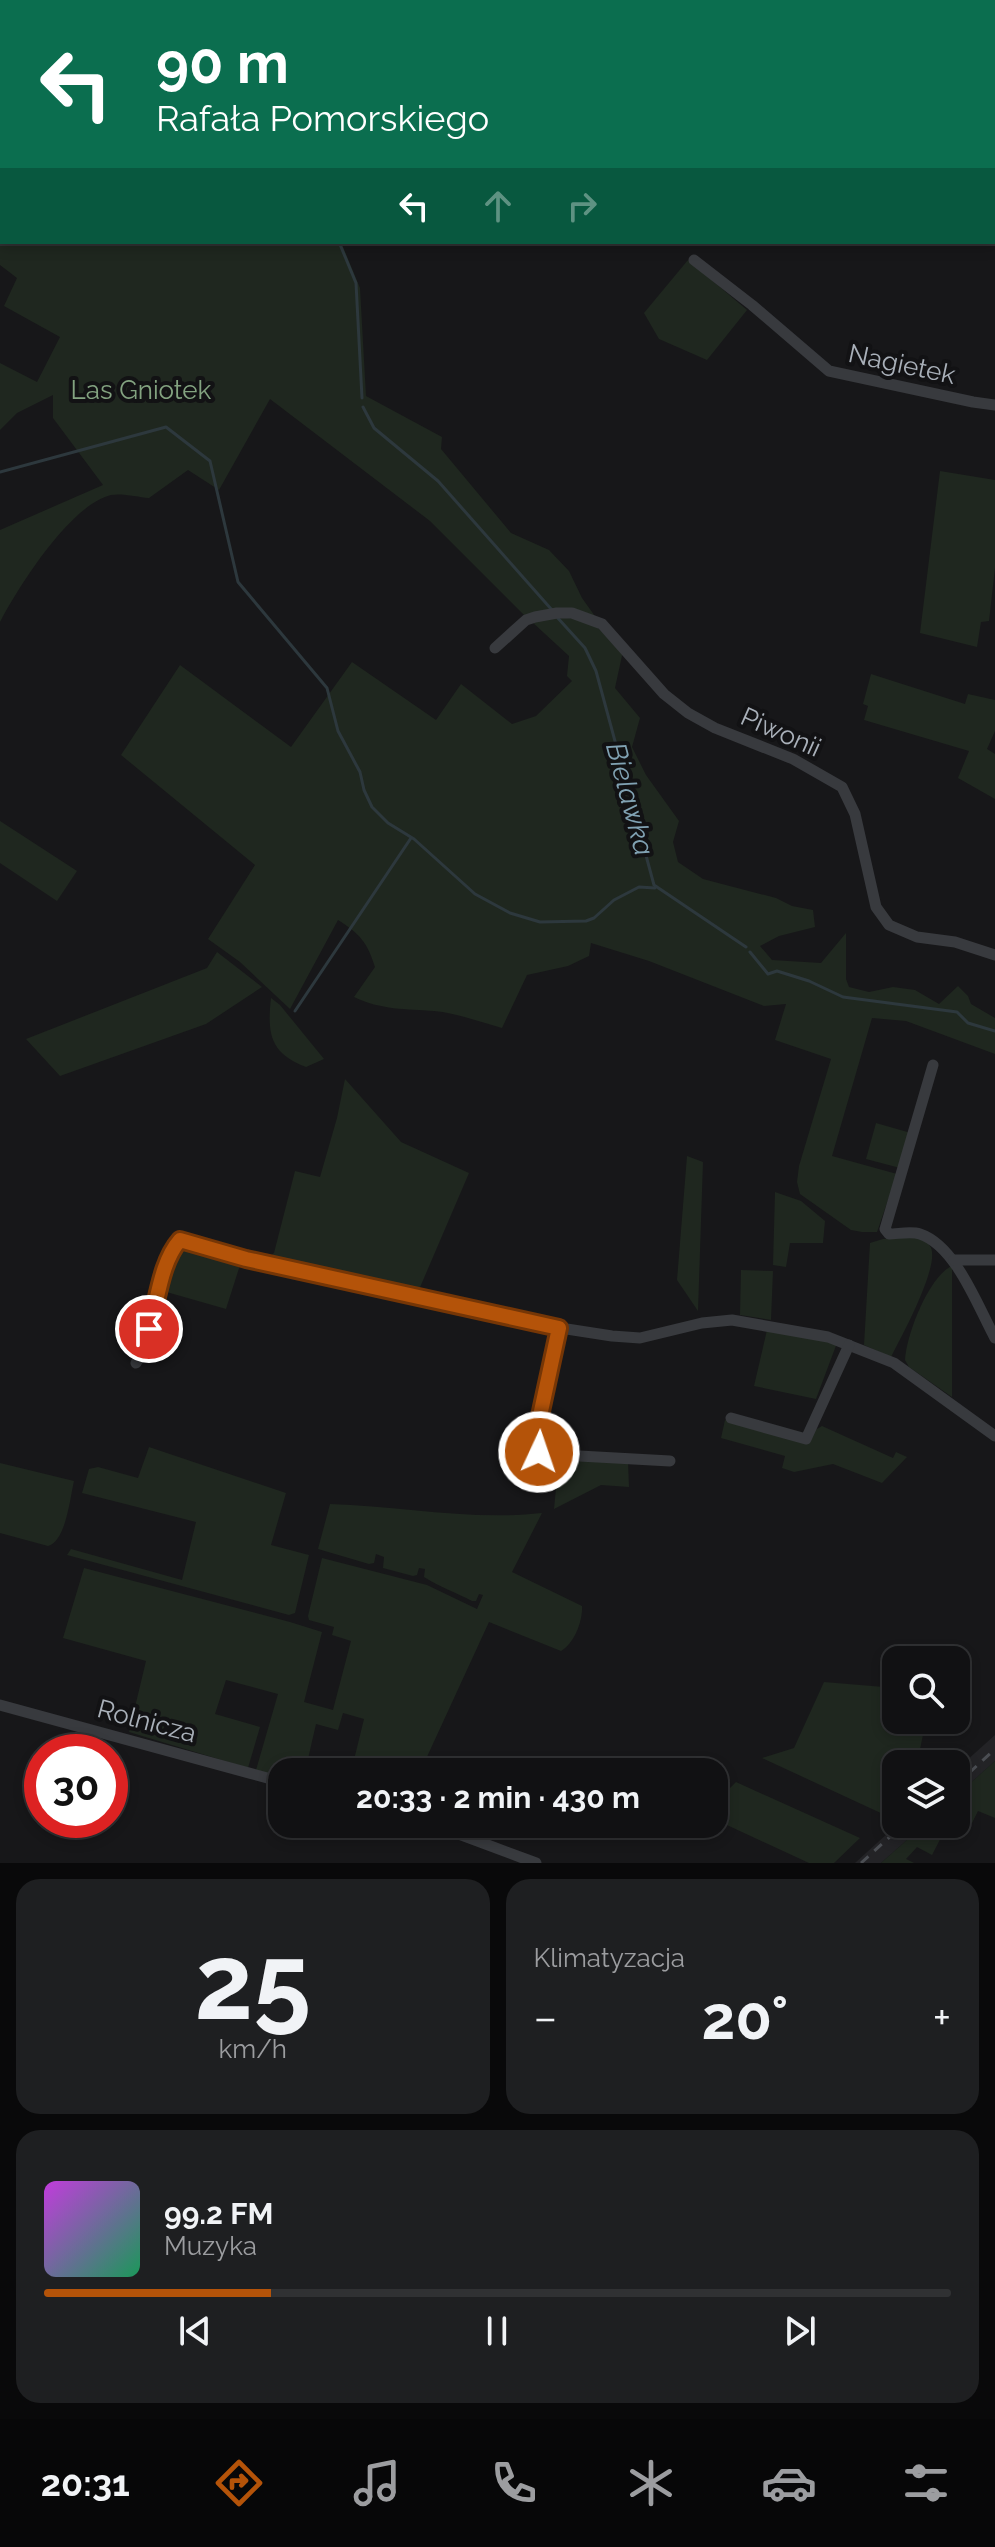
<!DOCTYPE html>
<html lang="pl">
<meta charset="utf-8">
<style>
body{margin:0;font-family:Raleway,sans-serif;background:#1e1f21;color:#f1f3f6;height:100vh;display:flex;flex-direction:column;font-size:30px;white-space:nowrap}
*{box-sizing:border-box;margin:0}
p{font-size:26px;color:#9c9da0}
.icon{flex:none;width:44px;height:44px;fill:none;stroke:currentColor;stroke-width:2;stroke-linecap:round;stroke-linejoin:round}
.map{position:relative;height:1863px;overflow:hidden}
.details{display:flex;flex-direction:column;gap:16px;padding:16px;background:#09090a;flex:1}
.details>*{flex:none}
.banner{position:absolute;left:0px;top:0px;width:996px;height:244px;box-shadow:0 4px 12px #0003,0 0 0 2px #303133;background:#0b6e4f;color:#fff;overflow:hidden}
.buttons{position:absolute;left:882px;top:1646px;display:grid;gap:16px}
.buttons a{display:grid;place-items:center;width:88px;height:88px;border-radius:16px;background:#111113;box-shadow:0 4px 12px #0003,0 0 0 2px #303133;font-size:40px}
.speed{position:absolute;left:24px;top:1734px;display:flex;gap:16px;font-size:40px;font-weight:700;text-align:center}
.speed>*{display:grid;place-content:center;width:104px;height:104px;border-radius:50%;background:#111113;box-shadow:0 4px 12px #0003,0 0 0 2px #303133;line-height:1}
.speed .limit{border:12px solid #d22;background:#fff;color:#111}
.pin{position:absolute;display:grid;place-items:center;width:68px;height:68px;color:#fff;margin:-34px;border:4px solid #fff;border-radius:50%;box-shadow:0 2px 8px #0007}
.me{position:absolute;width:88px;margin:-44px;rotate:3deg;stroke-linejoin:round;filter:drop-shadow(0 0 6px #0008)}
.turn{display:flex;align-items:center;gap:28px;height:168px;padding:0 24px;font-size:36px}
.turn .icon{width:104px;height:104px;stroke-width:2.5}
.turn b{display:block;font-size:56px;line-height:68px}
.lanes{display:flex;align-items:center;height:76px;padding:0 24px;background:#0003;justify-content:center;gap:40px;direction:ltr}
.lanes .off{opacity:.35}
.big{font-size:60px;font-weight:700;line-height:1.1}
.details .card{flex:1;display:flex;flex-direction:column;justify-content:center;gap:12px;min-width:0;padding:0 28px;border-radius:24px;background:#1e1f21}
.details .dial{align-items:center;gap:0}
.dial b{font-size:104px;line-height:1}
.song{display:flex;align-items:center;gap:24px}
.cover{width:96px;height:96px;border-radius:12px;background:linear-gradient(135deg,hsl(290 70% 55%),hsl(150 70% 35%))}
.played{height:8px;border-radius:4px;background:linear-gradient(90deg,#b45309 25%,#303133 25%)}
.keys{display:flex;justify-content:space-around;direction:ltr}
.heat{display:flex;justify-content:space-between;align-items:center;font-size:44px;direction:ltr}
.details .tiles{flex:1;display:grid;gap:16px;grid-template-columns:1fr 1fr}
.card:last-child{grid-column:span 2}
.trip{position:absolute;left:268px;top:1758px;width:460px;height:80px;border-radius:24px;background:#111113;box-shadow:0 4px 12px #0003,0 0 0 2px #303133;font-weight:700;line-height:80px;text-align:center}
.tabs{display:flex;height:128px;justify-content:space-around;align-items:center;background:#070708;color:#9c9da0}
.tabs .icon{width:56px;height:56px}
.tabs .on{color:#b45309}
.tabs b{font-size:36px;color:#f1f3f6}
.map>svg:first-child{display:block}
</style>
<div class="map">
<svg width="995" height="1863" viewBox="0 0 995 1863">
<rect width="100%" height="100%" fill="#171719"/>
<g fill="#232326">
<polygon points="995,1735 995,1761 956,1796 956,1770"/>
<polygon points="898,1824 925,1824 881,1863 855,1863"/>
</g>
<g fill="#1f271f">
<path d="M0,0H92L96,2H2V242H341L360,288L366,396L442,437L441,449L511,533L549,550L569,571L582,598L597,619L526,617L430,521L270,399L219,490L188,470L149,498C138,497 122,493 111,495C70,505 19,586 0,622V530L103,485L53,418V395L17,413L0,430V363L37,382L60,337L4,306L17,278L0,265Z"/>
<polygon points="688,260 747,310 707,360 659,339 644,313"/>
<polygon points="940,471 995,480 995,568 989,621 981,622 977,647 920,633"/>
<path d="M543,617L588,619L623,651L615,688L640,718L632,747L646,775L679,821L673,842L678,862L703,879L776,898L792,906L813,910L815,927L779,936L760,946L772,960L821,963L846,933V979L849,987L869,992L893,987L915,990L939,1004L958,986L968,996L971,1004L995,1018V1054L906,1021L872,1018L832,1156L897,1174L877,1232H862L851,1230L800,1194L797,1182L799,1166L831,1059L775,1040L786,1004L764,1006L649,961L591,943L589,956L568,966L527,975L502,1028C480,1022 457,1013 434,1011C406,1009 381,1010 354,997L375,967C367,942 360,934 338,920L290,1009L240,962L208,939L255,865L121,755L180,665L291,747L352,662L436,720L461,684L512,724L536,716L572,681L567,676L569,656L531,621Z"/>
<polygon points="871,674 965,704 968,694 995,700 995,731 987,749 995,754 995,799 958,778 969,751 864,720 868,706 863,704"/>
<polygon points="0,821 77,871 57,901 0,863"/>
<polygon points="217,952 262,987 206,1024 60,1076 26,1039 207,968"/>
<path d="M271,998L280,1005L324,1059L306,1067C270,1053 267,1034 271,998Z"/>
<polygon points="345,1079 401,1142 469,1173 418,1292 267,1259 274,1253 295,1171 320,1177 337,1118"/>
<polygon points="876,1123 911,1133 900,1168 866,1159"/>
<polygon points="687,1156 703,1162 698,1311 677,1280"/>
<polygon points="775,1192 801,1201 825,1221 823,1243 790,1243 786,1267 773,1265"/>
<path d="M913,1237C919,1239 926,1240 930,1246C942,1263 901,1337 891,1357L864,1345L870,1243L883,1239Z"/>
<polygon points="185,1244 241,1262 226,1309 163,1291 165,1278 179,1246"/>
<path d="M952,1266V1397L909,1367L905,1360C906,1335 929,1276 952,1266Z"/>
<polygon points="741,1270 773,1271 771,1320 740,1315"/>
<polygon points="767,1330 837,1343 816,1399 754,1386"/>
<polygon points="725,1420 807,1443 815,1430 822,1426 893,1458 896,1452 907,1457 882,1483 833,1464 794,1472 782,1468 785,1456 721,1438"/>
<polygon points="149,1447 286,1493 271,1545 309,1555 295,1613 289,1615 67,1555 71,1549 182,1580 196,1522 82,1493 89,1469 98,1467 138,1478"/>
<polygon points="559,1458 628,1461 629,1487 601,1485 554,1509"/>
<path d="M0,1463L74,1481C70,1498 66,1541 48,1546L0,1533Z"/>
<path d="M330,1504C400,1506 472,1521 542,1513L512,1572L582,1606C583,1621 574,1644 561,1651L489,1622L420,1772H351L364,1719L343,1713L338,1730L316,1724L305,1772H282V1778L256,1770L278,1694L226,1680L215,1714L260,1727L248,1768L129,1732L146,1661L63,1638L84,1568L290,1622L322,1632L304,1702L333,1710L351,1641L332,1635L334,1627L309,1620L308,1616L322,1558L427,1585L477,1609L483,1595L479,1594L476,1601H472C457,1593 438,1586 424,1577L425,1569L419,1568L417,1575L413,1576L383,1568L384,1557L376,1554L374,1563L369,1564L318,1549Z"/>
<polygon points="824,1682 896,1688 896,1720 926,1720 917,1764 896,1764 896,1804 885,1815 762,1758 794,1748"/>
<polygon points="995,1761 995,1818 978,1811 972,1823 956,1816 956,1796"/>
<polygon points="736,1782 860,1838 834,1863 809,1863 714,1819 714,1804"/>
<polygon points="925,1824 948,1824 932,1855 917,1847 906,1859 914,1863 881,1863"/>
</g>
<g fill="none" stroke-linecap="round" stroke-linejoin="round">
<g stroke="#2d383d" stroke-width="3">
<polyline points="271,0 272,2"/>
<polyline points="339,242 356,283 362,398"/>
<polyline points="363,407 374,428 438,481 552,610"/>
<polyline points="0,472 166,427 210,461 238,582 327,688 338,731 360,772 364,790 372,807 388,823 414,839 475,894 510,913 540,922 586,921 594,918 614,900 639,887 655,888"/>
<polyline points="556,616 585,648 596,671 654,885 746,947"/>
<polyline points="750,952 768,974 777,971 809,981 843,997 957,1012 968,1023 995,1031"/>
<polyline points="295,1011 411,838"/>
</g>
<g stroke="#383a3e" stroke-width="11">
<polyline points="962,2 963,0"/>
<polyline points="994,233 995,233"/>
<polyline points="694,260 752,305 829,371 973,402 995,405"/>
<polyline points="495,648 526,620 535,617 557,613 572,613 602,624 664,694 688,713 715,728 793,759 842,787 855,814 876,907 889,925 917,937 955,942 995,955"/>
<path d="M933,1065L885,1229L889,1234C898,1234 911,1231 920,1234C956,1246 978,1307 995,1338"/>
<polyline points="954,1260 995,1260"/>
<polyline points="559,1328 535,1439 539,1452 543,1454 670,1461"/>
<path d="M136,1363C158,1328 153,1271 180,1240H185L246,1259L528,1323L612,1336L640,1338L702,1323L732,1320L828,1337L894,1363L995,1436"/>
<polyline points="731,1418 806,1439 849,1345"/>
<polyline points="0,1705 282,1782"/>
<polyline points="432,1824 536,1863"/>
</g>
<g stroke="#4b4e53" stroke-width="3" stroke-dasharray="10 8" stroke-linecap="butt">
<polyline points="956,1785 995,1749"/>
<polyline points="861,1863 904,1824"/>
</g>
</g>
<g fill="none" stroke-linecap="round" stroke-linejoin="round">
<defs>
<path id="route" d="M149,1329C158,1301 160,1263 180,1240L246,1259L559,1328L535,1439L539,1452"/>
</defs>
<use href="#route" stroke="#753606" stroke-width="20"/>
<use href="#route" stroke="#b45309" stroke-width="14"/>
</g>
<g text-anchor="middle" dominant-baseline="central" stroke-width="8" stroke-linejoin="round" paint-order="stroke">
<g font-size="26" fill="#a9b0b9" stroke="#121214">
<text transform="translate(902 364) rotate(12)">Nagietek</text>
<text transform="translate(781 732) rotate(24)">Piwonii</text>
<text transform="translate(147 1721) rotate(15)">Rolnicza</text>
</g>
<g font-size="26" fill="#83a380" stroke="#121214">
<text x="141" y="390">Las Gniotek</text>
</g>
<g font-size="28" font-style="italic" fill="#81a2b3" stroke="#121214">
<text transform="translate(630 799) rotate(75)">Bielawka</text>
</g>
</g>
</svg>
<div class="buttons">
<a><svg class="icon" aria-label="search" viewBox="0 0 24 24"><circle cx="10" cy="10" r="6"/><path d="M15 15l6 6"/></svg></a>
<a><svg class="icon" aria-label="layers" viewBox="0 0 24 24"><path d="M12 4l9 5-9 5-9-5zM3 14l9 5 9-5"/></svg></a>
</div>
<div class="speed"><div class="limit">30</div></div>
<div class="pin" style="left:149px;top:1329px;background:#d93025"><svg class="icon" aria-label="arrive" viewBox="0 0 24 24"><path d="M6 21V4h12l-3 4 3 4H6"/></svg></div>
<svg class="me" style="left:539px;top:1452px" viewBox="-20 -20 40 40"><circle r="17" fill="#b45309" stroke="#fff" stroke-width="3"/><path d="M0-11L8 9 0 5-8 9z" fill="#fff"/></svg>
<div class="trip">20:33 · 2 min · 430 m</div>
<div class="banner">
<div class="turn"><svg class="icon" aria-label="left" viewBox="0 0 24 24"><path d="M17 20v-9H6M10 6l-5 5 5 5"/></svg><div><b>90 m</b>Rafała Pomorskiego</div></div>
<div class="lanes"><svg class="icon" aria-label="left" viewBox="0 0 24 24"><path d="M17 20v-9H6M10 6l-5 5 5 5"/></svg><svg class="icon off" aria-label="ahead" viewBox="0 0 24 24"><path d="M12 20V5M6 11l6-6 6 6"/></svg><svg class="icon off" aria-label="right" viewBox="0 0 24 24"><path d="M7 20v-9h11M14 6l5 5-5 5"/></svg></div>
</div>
</div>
<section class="details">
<div class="tiles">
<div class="card dial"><b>25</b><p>km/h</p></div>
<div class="card"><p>Klimatyzacja</p>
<div class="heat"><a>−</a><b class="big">20°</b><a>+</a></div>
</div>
<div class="card">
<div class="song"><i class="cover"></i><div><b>99.2 FM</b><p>Muzyka</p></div></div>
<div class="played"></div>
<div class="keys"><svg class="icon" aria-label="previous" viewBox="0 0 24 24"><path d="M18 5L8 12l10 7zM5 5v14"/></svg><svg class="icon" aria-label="pause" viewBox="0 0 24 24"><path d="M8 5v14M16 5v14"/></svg><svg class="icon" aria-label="next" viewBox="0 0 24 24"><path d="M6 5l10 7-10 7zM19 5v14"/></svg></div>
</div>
</div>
</section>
<nav class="tabs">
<b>20:31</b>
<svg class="icon on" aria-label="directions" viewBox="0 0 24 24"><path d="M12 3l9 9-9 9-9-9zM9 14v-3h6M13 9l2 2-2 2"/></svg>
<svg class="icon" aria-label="music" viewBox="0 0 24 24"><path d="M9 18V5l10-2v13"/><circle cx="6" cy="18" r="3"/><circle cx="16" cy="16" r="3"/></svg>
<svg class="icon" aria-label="phone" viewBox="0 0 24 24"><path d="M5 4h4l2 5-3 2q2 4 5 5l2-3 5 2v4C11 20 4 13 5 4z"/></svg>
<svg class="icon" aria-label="climate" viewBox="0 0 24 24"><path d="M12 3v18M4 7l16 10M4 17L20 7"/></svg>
<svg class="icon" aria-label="car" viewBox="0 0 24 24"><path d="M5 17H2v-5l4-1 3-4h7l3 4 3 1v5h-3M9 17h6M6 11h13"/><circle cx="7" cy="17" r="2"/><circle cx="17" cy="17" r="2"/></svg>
<svg class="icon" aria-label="filters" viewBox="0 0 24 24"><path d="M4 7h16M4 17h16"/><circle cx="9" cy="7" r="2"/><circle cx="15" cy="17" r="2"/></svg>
</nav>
